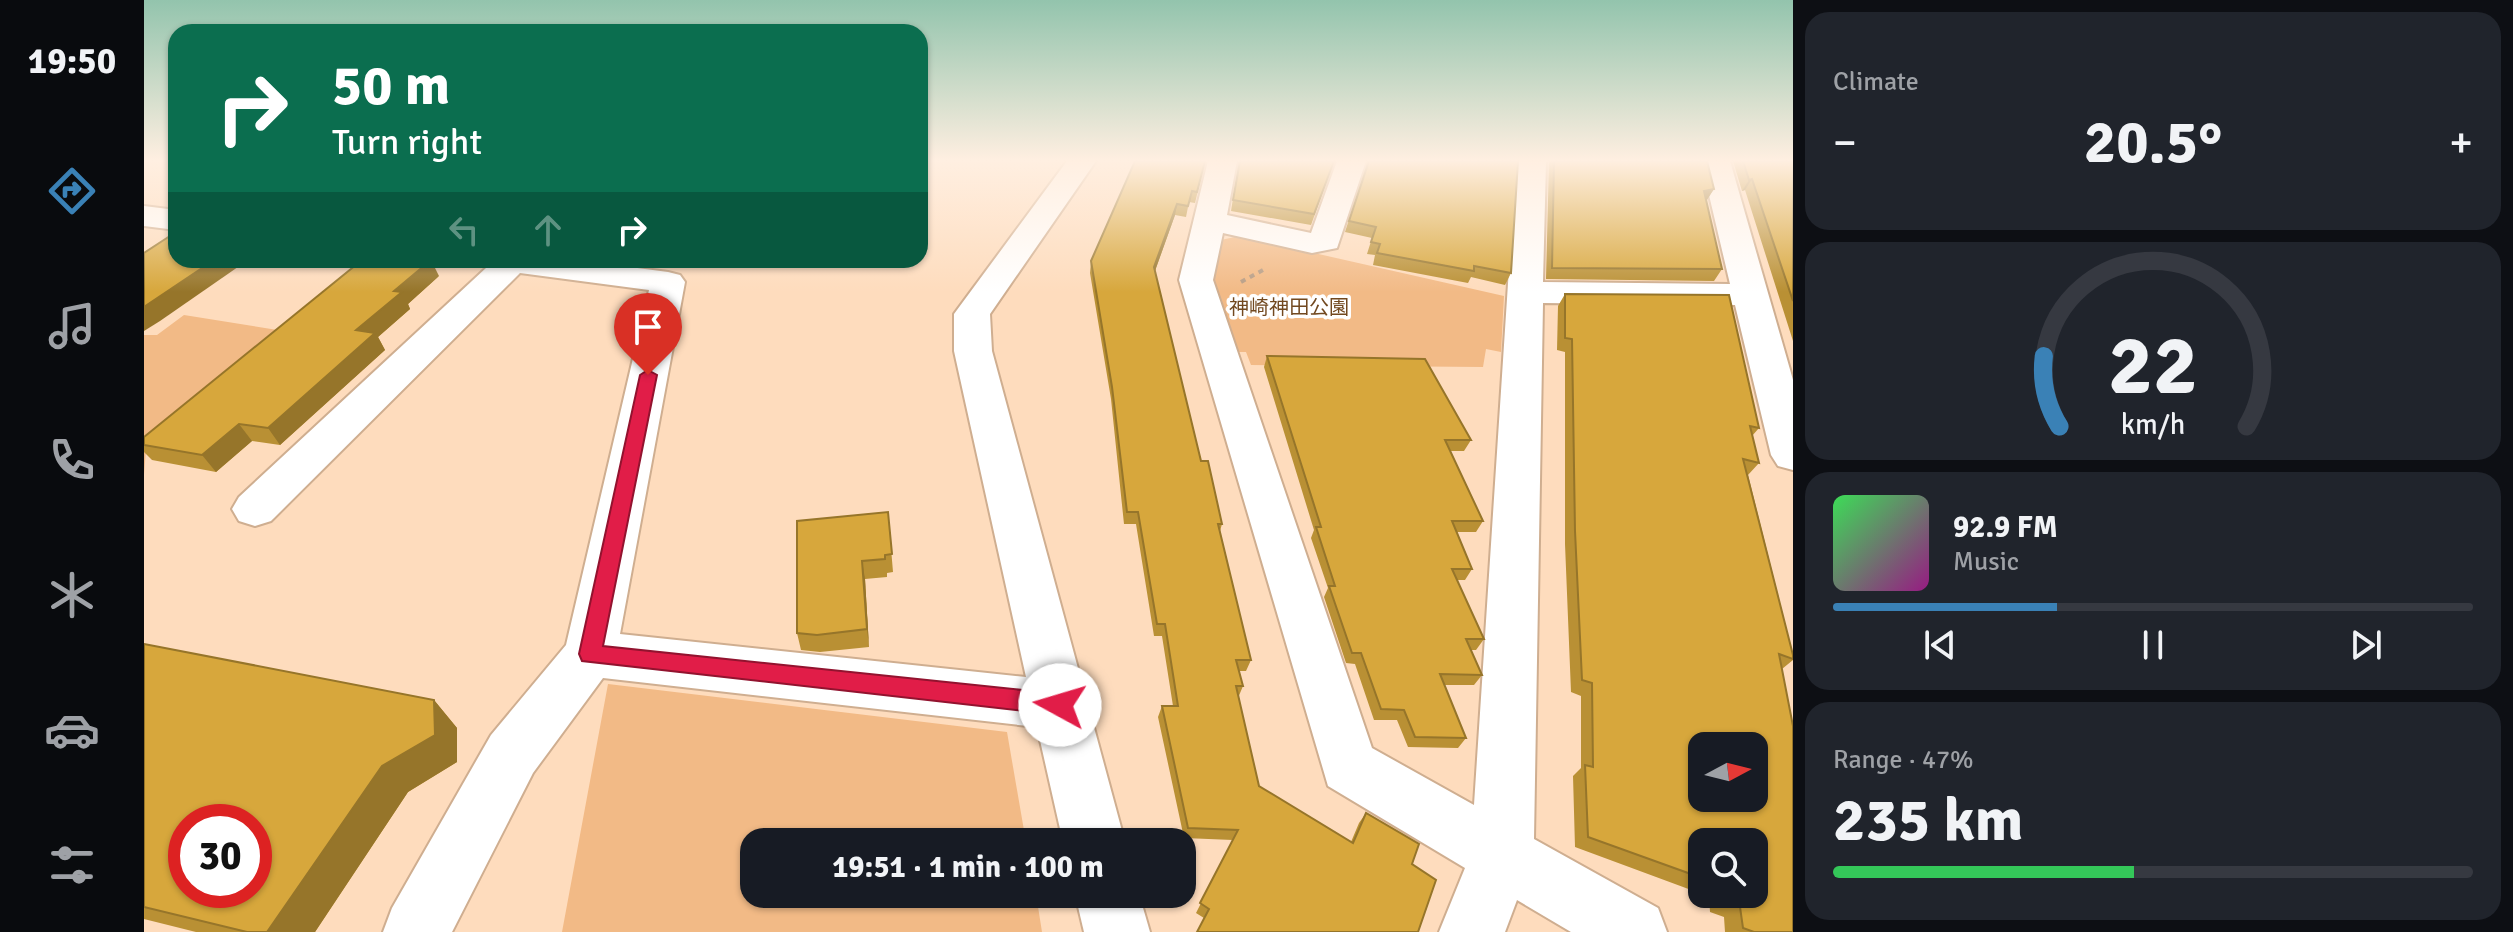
<!DOCTYPE html>
<meta charset="utf-8">
<style>
body{margin:0;font-family:Signika,"Noto Sans JP",sans-serif;background:#20242c;color:#f1f3f6;height:100vh;display:flex;flex-direction:column;font-size:30px;white-space:nowrap}
*{box-sizing:border-box;margin:0}
p{font-size:26px;color:#9ea1a6}
.icon{flex:none;width:44px;height:44px;fill:none;stroke:currentColor;stroke-width:2;stroke-linecap:round;stroke-linejoin:round}
.map{position:relative;flex:1;overflow:hidden}
.details{display:flex;flex-direction:column;gap:12px;padding:12px;background:#0d0f14;width:720px}
.details>*{flex:none}
.guide{position:absolute;left:24px;top:24px;width:760px;height:244px;border-radius:24px;box-shadow:0 2px 6px #0004;background:#0b6e4f;color:#fff;overflow:hidden}
.needle{width:52px;rotate:83deg}
.controls{position:absolute;left:1544px;top:732px;display:grid;gap:16px}
.controls a{display:grid;place-items:center;width:80px;height:80px;border-radius:16px;background:#171b24;box-shadow:0 2px 6px #0004;font-size:40px}
.speed{position:absolute;left:24px;top:804px;display:flex;gap:16px;font-size:40px;font-weight:700;text-align:center}
.speed>*{display:grid;place-content:center;width:104px;height:104px;border-radius:50%;background:#171b24;box-shadow:0 2px 6px #0004;line-height:1}
.speed .limit{border:12px solid #d22;background:#fff;color:#111}
.pin{position:absolute;display:grid;place-items:center;width:68px;height:68px;color:#fff;margin:-82px -34px;border-radius:50% 50% 50% 0;rotate:-45deg;box-shadow:0 0 8px #0007}
.pin .icon{rotate:45deg}
.me{position:absolute;width:88px;margin:-44px;rotate:276deg;stroke-linejoin:round;filter:drop-shadow(0 0 6px #0008)}
.turn{display:flex;align-items:center;gap:28px;height:168px;padding:0 32px;font-size:36px}
.turn .icon{width:104px;height:104px;stroke-width:2.5}
.turn b{display:block;font-size:56px;line-height:68px}
.lanes{display:flex;align-items:center;height:76px;padding:0 32px;background:#0003;justify-content:center;gap:40px;direction:ltr}
.lanes .off{opacity:.35}
.big{font-size:60px;font-weight:800;line-height:1.1}
.details .tile{flex:1;display:flex;flex-direction:column;justify-content:center;gap:12px;min-width:0;padding:0 28px;border-radius:24px;background:#20242c}
.details .dial{align-items:center;gap:0}
.dial svg{height:208px;overflow:visible;fill:none;stroke:#363941;stroke-width:7;stroke-linecap:round;text-anchor:middle}
.dial text{fill:#f1f3f6;stroke:none}
.song{display:flex;align-items:center;gap:24px}
.cover{width:96px;height:96px;border-radius:12px;background:linear-gradient(135deg,hsl(130 70% 55%),hsl(310 70% 35%))}
.played{height:8px;border-radius:4px;background:linear-gradient(90deg,#3a81b6 35%,#363941 35%)}
.keys{display:flex;justify-content:space-around;direction:ltr}
.heat{display:flex;justify-content:space-between;align-items:center;font-size:44px;direction:ltr}
.charge{height:12px;border-radius:6px;background:linear-gradient(90deg,#34c759 47%,#363941 0)}
.trip{position:absolute;left:596px;top:828px;width:456px;height:80px;border-radius:24px;background:#171b24;box-shadow:0 2px 6px #0004;font-weight:800;line-height:80px;text-align:center}
main{display:flex;flex:1;min-height:0}
.menu{display:flex;flex-direction:column;width:144px;justify-content:space-around;align-items:center;background:#090b0e;color:#9ea1a6}
.menu .icon{width:56px;height:56px}
.menu .on{color:#3a81b6}
.menu b{font-size:36px;color:#f1f3f6}
.map>svg:first-child{display:block}
</style>
<main>
<nav class="menu">
<b>19:50</b>
<svg class="icon on" aria-label="directions" viewBox="0 0 24 24"><path d="M12 3l9 9-9 9-9-9zM9 14v-3h6M13 9l2 2-2 2"/></svg>
<svg class="icon" aria-label="music" viewBox="0 0 24 24"><path d="M9 18V5l10-2v13"/><circle cx="6" cy="18" r="3"/><circle cx="16" cy="16" r="3"/></svg>
<svg class="icon" aria-label="phone" viewBox="0 0 24 24"><path d="M5 4h4l2 5-3 2q2 4 5 5l2-3 5 2v4C11 20 4 13 5 4z"/></svg>
<svg class="icon" aria-label="climate" viewBox="0 0 24 24"><path d="M12 3v18M4 7l16 10M4 17L20 7"/></svg>
<svg class="icon" aria-label="car" viewBox="0 0 24 24"><path d="M5 17H2v-5l4-1 3-4h7l3 4 3 1v5h-3M9 17h6M6 11h13"/><circle cx="7" cy="17" r="2"/><circle cx="17" cy="17" r="2"/></svg>
<svg class="icon" aria-label="filters" viewBox="0 0 24 24"><path d="M4 7h16M4 17h16"/><circle cx="9" cy="7" r="2"/><circle cx="15" cy="17" r="2"/></svg>
</nav>
<div class="map">
<svg width="1649" height="932" viewBox="0 0 1649 932">
<rect width="100%" height="100%" fill="#fedcbd"/>
<g fill="#f2ba86">
<polygon points="1095,236 1360,296 1357,352 1342,349 1339,367 1107,365 1102,352 1092,352 1068,278 1077,240"/>
<polygon points="40,315 152,333 2,450 0,475 0,335 13,335"/>
<polygon points="464,684 863,732 882,842 610,842 610,894 892,894 898,932 418,932"/>
</g>
<g fill="none" stroke-linecap="round" stroke-linejoin="round">
<defs>
<g id="minor">
<polygon points="923,161 952,161 846,314 848,351 981,842 919,842 893,727 459,678 389,773 308,932 239,932 248,908 347,735 422,645 505,290 376,273 127,521 111,526 95,521 88,509 95,497 342,268 334,260 432,260 524,272 536,275 541,282 476,634 882,677 810,351 810,314"/>
<polygon points="1064,161 1093,161 1083,215 1167,233 1193,161 1222,161 1193,248 1168,253 1079,233 1069,280 1228,748 1330,805 1372,161 1402,161 1399,282 1586,284 1557,161 1586,161 1649,380 1649,470 1634,466 1627,455 1591,305 1399,303 1390,839 1514,908 1523,932 1427,932 1373,900 1361,932 1295,932 1321,868 1184,786 1035,280"/>
<polygon points="0,206 32,210 32,230 0,226"/>
<polygon points="931,894 995,894 1006,932 940,932"/>
</g>
</defs>
<use href="#minor" stroke="#cfae90" stroke-width="4"/>
<polyline stroke="#b79d85" stroke-width="4" stroke-dasharray="5 5" stroke-linecap="butt" points="1097,282 1119,270"/>
<use href="#minor" fill="#fff" fill-rule="evenodd"/>
</g>
<g fill="#b99034">
<polygon points="23,161 32,161 32,166 26,165"/>
<polygon points="1061,161 1051,203 1045,202 1042,217 1031,215 1011,271 1057,461 1078,524 1076,531 1107,660 1102,671 1095,671 1099,686 1094,698 1115,786 1207,842 1215,823 1222,813 1275,844 1060,918 1052,913 1089,840 1040,838 1014,717 1018,706 1029,706 1018,636 1010,636 992,524 980,524 967,399 946,273 947,261"/>
<polygon points="1095,161 1190,161 1167,225 1087,211"/>
<polygon points="1224,161 1374,161 1367,273 1361,285 1327,277 1324,283 1229,265 1231,255 1223,254 1228,238 1201,232"/>
<polygon points="1405,161 1563,161 1570,189 1562,200 1578,269 1570,281 1402,279"/>
<polygon points="1589,161 1649,161 1649,341 1601,190 1598,191"/>
<polygon points="295,276 264,304 266,309 234,337 241,350 136,445 108,441 72,472 8,460 0,452 0,437"/>
<polygon points="1421,294 1615,428 1608,436 1615,463 1604,475 1649,655 1649,660 1638,669 1649,932 1581,932 1580,917 1566,912 1565,896 1558,894 1610,894 1558,842 1558,894 1431,847 1429,776 1437,768 1437,696 1427,692 1421,544 1421,352 1413,350 1414,306"/>
<polygon points="1123,356 1327,440 1320,451 1306,451 1339,521 1332,532 1313,532 1328,569 1321,580 1313,580 1340,639 1332,650 1327,650 1338,675 1330,685 1300,685 1322,738 1314,748 1264,747 1253,720 1230,720 1211,664 1202,663 1180,597 1184,588 1167,538 1170,530 1120,367"/>
<polygon points="744,512 749,572 743,573 743,577 721,579 725,647 676,652 657,650 653,633"/>
<polygon points="0,644 290,700 313,728 313,762 264,792 171,932 52,932 0,919"/>
</g>
<g fill="#96752a">
<polygon points="1608,179 1601,190 1598,191 1605,180"/>
<polygon points="1570,189 1563,200 1554,202 1560,191"/>
<polygon points="1033,204 1031,215 1008,279 1010,267"/>
<polygon points="70,260 104,260 16,321 0,331 0,307"/>
<polygon points="287,260 295,276 264,304 266,309 234,337 241,350 136,445 124,428 212,330 250,291"/>
<polygon points="95,424 108,441 72,472 58,455"/>
<polygon points="718,561 721,579 725,647 723,629"/>
<polygon points="290,700 313,728 313,762 264,792 171,932 123,932 238,766"/>
</g>
<g fill="#d7a73c" stroke="#96752a" stroke-width="2" fill-rule="evenodd">
<polygon points="991,161 1061,161 1053,192 1048,191 1044,206 1033,204 1010,267 1057,461 1064,461 1078,524 1074,524 1107,660 1092,660 1099,686 1092,686 1115,786 1209,843 1222,813 1275,844 1268,864 1292,880 1274,932 1053,932 1065,909 1056,903 1094,830 1044,828 1018,706 1034,706 1021,624 1013,624 994,512 983,512 968,387 947,261"/>
<polygon points="1096,161 1190,161 1170,214 1089,200"/>
<polygon points="1225,161 1374,161 1367,273 1330,266 1330,271 1233,253 1236,244 1227,242 1232,227 1205,221"/>
<polygon points="1410,161 1563,161 1570,189 1560,191 1578,269 1408,268"/>
<polygon points="1599,161 1649,161 1649,301 1608,179 1605,180"/>
<polygon points="32,232 32,260 70,260 0,307 0,253"/>
<polygon points="218,260 287,260 250,291 258,292 212,330 231,333 124,428 95,424 58,455 0,445 0,437"/>
<path d="M1421,294L1585,295L1615,428L1606,426L1615,463L1599,459L1649,655V659L1635,654L1649,726V932H1610L1599,928L1596,907L1582,902V894H1610V842H1558V878L1444,837L1441,765L1449,767L1448,683L1438,680L1431,531L1428,339L1421,338ZM1558,746H1610V798H1558Z"/>
<polygon points="1123,356 1281,359 1327,440 1301,440 1339,521 1308,521 1328,569 1308,569 1340,639 1322,639 1338,675 1296,674 1322,738 1271,737 1260,710 1237,709 1217,653 1208,653 1185,586 1191,586 1172,527 1177,527"/>
<polygon points="744,512 748,554 741,555 741,559 718,561 723,629 673,635 653,633 653,521"/>
<path d="M0,644L290,700L291,735L238,766L123,932H103L0,907ZM42,822H110V890H42Z"/>
</g>
<linearGradient id="sky" x2="0" y2="1"><stop stop-color="#93c4ad"/><stop offset="0.55" stop-color="#ffefe1"/><stop offset="1" stop-color="#ffefe1" stop-opacity="0"/></linearGradient>
<rect width="1649" height="292" fill="url(#sky)"/>
<polygon fill="#e11d48" stroke="#92132f" stroke-width="2" points="504,370 513,375 459,646 916,694 924,698 927,705 924,712 916,715 438,661 435,654 496,375"/>
<g text-anchor="middle" dominant-baseline="central" stroke-width="7" stroke-linejoin="round" paint-order="stroke">
<g font-size="20" fill="#724920" stroke="#fff">
<text x="1145" y="307">神崎神田公園</text>
</g>
</g>
</svg>
<div class="controls">
<a><svg class="needle" viewBox="-14 -14 28 28"><path d="M0-13l5 13h-10z" fill="#e53935"/><path d="M0 13l5-13h-10z" fill="#9ea1a6"/></svg></a>
<a><svg class="icon" aria-label="search" viewBox="0 0 24 24"><circle cx="10" cy="10" r="6"/><path d="M15 15l6 6"/></svg></a>
</div>
<div class="speed"><div class="limit">30</div></div>
<div class="pin" style="left:504px;top:375px;background:#d93025"><svg class="icon" aria-label="arrive" viewBox="0 0 24 24"><path d="M6 21V4h12l-3 4 3 4H6"/></svg></div>
<svg class="me" style="left:916px;top:705px" viewBox="-20 -20 40 40"><circle r="19" fill="#fff"/><path d="M0-13L10 11 0 6-10 11z" fill="#e11d48"/></svg>
<div class="trip">19:51 · 1 min · 100 m</div>
<div class="guide">
<div class="turn"><svg class="icon" aria-label="right" viewBox="0 0 24 24"><path d="M7 20v-9h11M14 6l5 5-5 5"/></svg><div><b>50 m</b>Turn right</div></div>
<div class="lanes"><svg class="icon off" aria-label="left" viewBox="0 0 24 24"><path d="M17 20v-9H6M10 6l-5 5 5 5"/></svg><svg class="icon off" aria-label="ahead" viewBox="0 0 24 24"><path d="M12 20V5M6 11l6-6 6 6"/></svg><svg class="icon" aria-label="right" viewBox="0 0 24 24"><path d="M7 20v-9h11M14 6l5 5-5 5"/></svg></div>
</div>
</div>
<section class="details">
<div class="tile"><p>Climate</p>
<div class="heat"><a>−</a><b class="big">20.5°</b><a>+</a></div>
</div>
<div class="tile dial"><svg viewBox="0 0 100 80">
<path d="M14 69A42 42 0 1 1 86 69"/>
<path d="M14 69A42 42 0 0 1 8 42" stroke="#3a81b6"/>
<text x="50" y="56" font-size="32" font-weight="700">22</text>
<text x="50" y="72" font-size="11">km/h</text>
</svg></div>
<div class="tile">
<div class="song"><i class="cover"></i><div><b>92.9 FM</b><p>Music</p></div></div>
<div class="played"></div>
<div class="keys"><svg class="icon" aria-label="previous" viewBox="0 0 24 24"><path d="M18 5L8 12l10 7zM5 5v14"/></svg><svg class="icon" aria-label="pause" viewBox="0 0 24 24"><path d="M8 5v14M16 5v14"/></svg><svg class="icon" aria-label="next" viewBox="0 0 24 24"><path d="M6 5l10 7-10 7zM19 5v14"/></svg></div>
</div>
<div class="tile"><p>Range · 47%</p><b class="big">235 km</b><div class="charge"></div></div>
</section>
</main>
